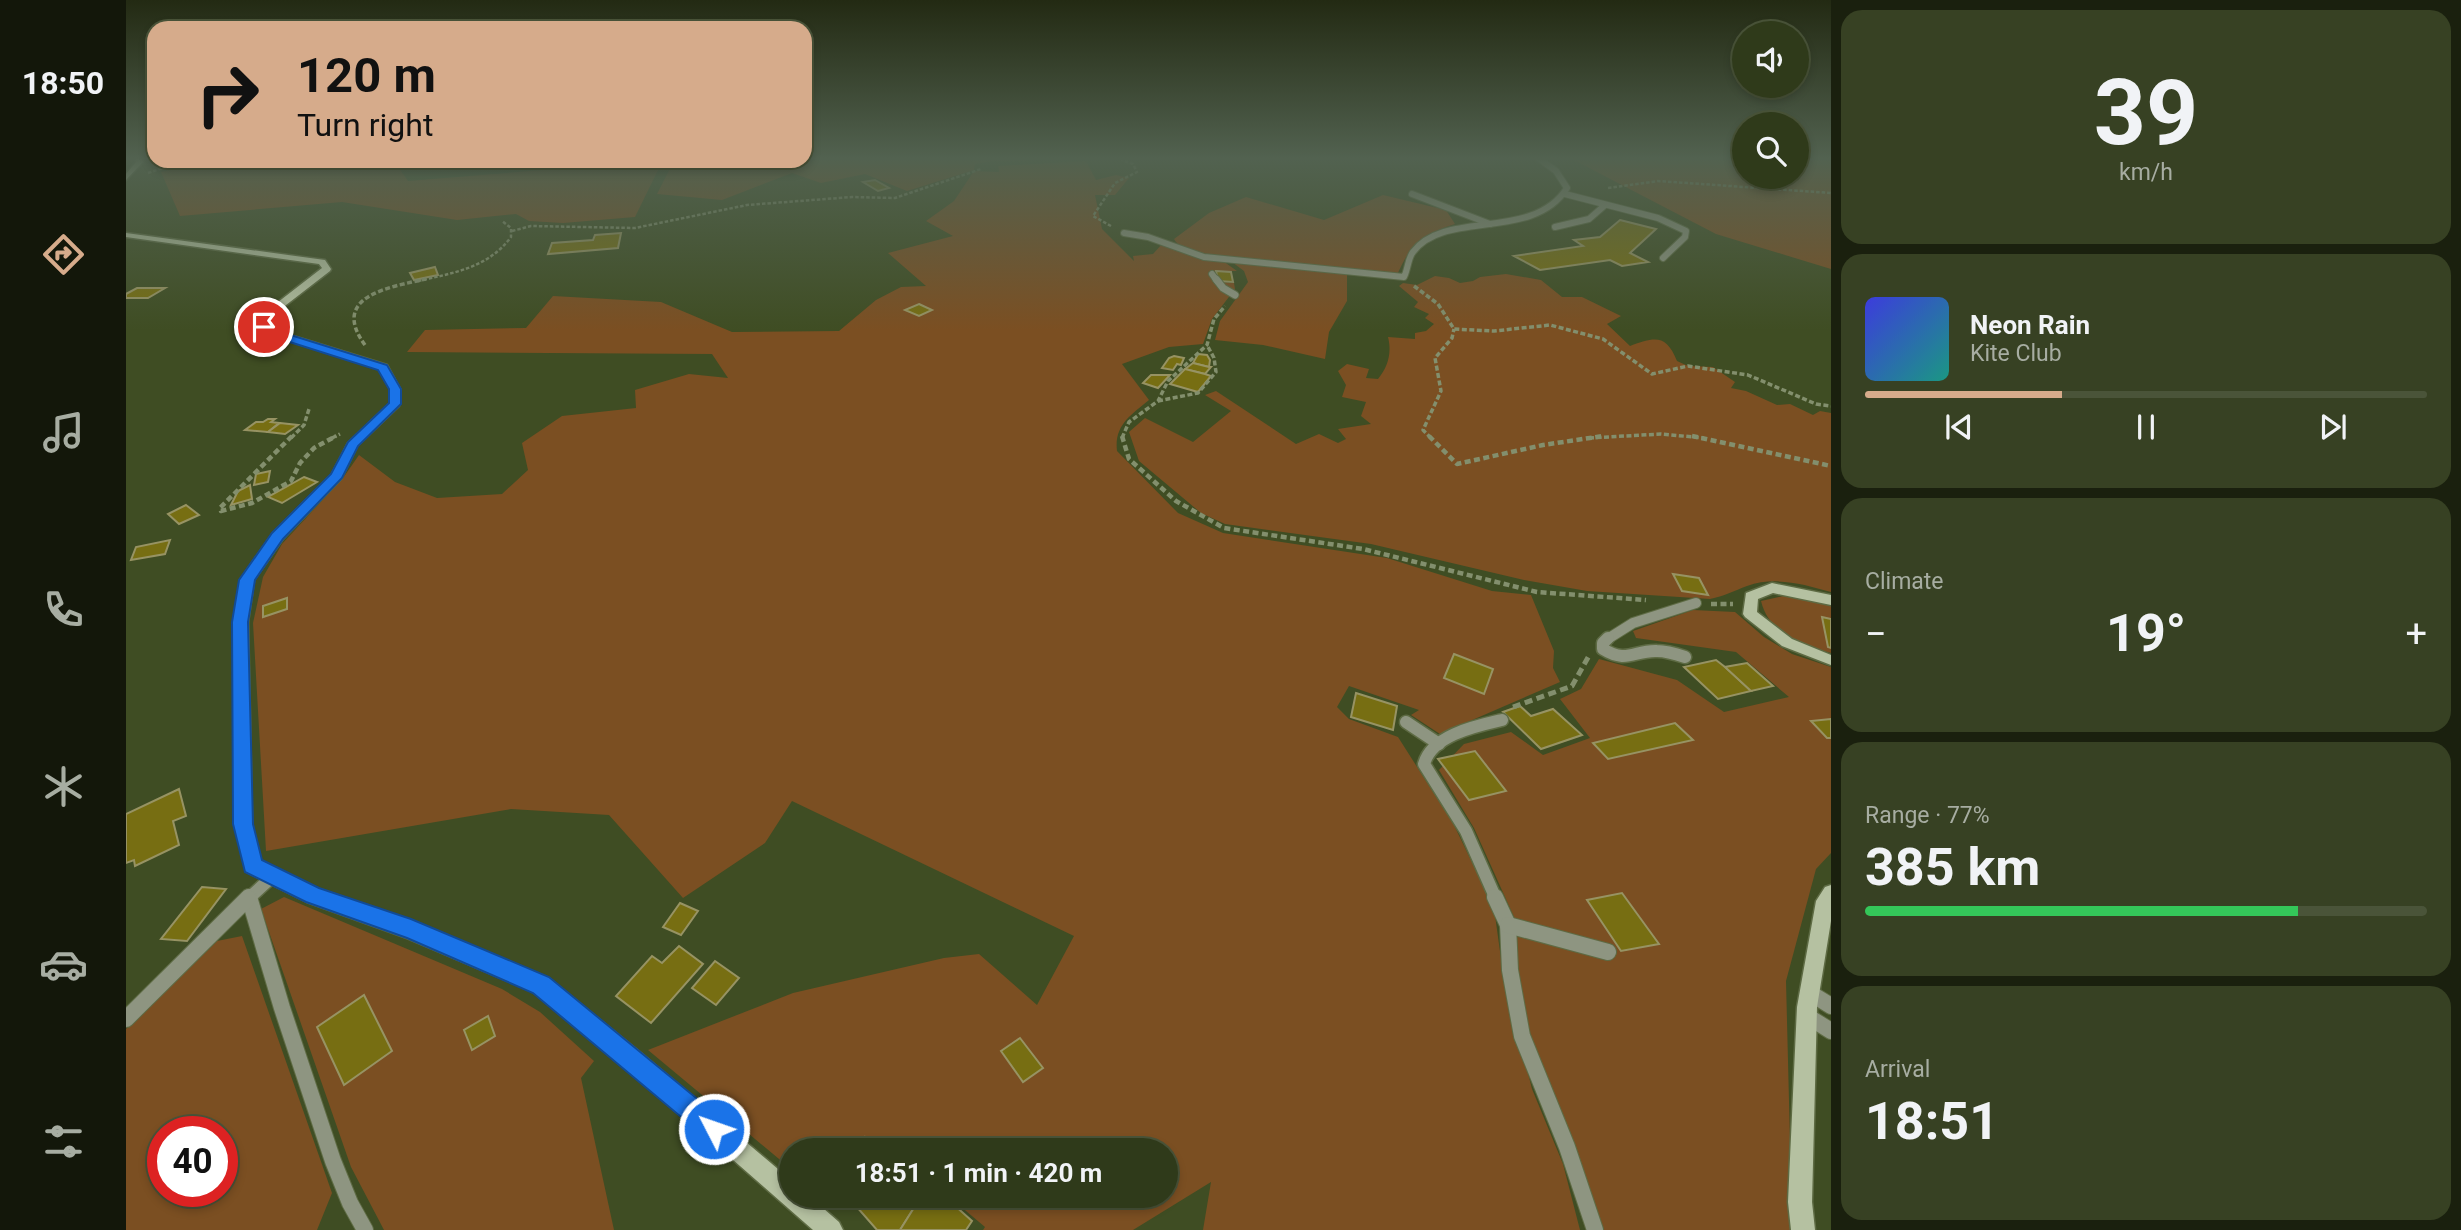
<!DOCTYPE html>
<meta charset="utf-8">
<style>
body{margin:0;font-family:Roboto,sans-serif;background:#374123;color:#f1f3f6;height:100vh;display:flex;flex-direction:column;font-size:26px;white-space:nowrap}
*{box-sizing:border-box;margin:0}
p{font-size:23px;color:#a7ada2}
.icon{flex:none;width:38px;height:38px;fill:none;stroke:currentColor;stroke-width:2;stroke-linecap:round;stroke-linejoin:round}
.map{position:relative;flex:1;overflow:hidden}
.side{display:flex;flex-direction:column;gap:10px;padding:10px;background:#1a200e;width:630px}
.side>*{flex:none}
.top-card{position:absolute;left:21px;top:21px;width:665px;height:147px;border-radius:21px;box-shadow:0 4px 10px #0003,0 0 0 2px #4a5439;background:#d6ab8b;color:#111;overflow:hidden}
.buttons{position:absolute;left:1606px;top:21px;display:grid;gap:14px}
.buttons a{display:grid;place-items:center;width:77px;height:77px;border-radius:50%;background:#2f3a1a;box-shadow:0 4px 10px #0003,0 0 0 2px #4a5439;font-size:35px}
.speed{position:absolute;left:21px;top:1116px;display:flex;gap:14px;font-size:35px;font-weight:700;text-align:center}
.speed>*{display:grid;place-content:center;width:91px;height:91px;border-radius:50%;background:#2f3a1a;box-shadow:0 4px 10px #0003,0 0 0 2px #4a5439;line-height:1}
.speed .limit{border:10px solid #d22;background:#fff;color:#111}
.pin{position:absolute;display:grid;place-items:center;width:60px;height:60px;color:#fff;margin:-30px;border:4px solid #fff;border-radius:50%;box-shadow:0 2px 7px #0007}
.me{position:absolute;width:77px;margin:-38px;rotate:311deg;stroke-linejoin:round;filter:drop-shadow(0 0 5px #0008)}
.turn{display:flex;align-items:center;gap:24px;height:147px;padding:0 35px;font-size:32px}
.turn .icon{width:91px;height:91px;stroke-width:2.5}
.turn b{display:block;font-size:49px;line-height:60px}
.big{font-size:52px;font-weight:700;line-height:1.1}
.side .card{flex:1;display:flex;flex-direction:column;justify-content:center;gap:10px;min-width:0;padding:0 24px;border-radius:21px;background:#374123}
.side .dial{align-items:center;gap:0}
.dial b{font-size:91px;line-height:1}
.song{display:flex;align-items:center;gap:21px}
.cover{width:84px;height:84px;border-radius:10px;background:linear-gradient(135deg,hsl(240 70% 55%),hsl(170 70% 35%))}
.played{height:7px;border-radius:4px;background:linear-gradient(90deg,#d6ab8b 35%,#4a5439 35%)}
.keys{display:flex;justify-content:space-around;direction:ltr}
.heat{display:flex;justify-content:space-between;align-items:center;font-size:38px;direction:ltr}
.charge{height:10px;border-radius:5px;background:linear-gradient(90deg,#34c759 77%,#4a5439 0)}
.trip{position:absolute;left:653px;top:1138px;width:399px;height:70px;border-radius:35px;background:#2f3a1a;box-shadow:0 4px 10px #0003,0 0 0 2px #4a5439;font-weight:700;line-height:70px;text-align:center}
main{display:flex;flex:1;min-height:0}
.tabs{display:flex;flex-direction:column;width:126px;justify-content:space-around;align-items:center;background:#13170a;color:#a7ada2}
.tabs .icon{width:49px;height:49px}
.tabs .active{color:#d6ab8b}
.tabs b{font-size:32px;color:#f1f3f6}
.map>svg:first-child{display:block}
</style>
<main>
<nav class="tabs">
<b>18:50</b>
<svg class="icon active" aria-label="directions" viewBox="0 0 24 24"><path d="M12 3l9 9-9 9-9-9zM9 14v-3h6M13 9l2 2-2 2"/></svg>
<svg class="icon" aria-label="music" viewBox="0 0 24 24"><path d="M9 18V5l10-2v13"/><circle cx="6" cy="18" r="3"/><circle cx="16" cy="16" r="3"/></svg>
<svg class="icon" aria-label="phone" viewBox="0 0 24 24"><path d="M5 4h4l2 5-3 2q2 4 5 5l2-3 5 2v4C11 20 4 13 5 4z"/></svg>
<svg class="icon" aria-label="climate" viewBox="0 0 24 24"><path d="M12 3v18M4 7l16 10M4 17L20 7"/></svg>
<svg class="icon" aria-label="car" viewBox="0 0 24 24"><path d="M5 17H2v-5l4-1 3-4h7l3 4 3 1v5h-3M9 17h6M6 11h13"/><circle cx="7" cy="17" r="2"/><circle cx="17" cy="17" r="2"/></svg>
<svg class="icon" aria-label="filters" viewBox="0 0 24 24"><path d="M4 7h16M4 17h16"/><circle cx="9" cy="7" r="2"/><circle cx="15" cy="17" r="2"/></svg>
</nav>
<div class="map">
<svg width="1705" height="1230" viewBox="0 0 1705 1230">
<rect width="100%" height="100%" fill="#3f4d23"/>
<g fill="#7b4f22" fill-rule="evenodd">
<polygon points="0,157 28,157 28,161 268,161 282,181 454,167 535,164 509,217 437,223 403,221 390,214 331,220 216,202 54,216 35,172 54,168 52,162 0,160"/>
<polygon points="679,157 961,157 963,159 867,161 849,164 848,170 781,191 739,174 695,183 666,173 596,200 531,194 548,161 679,161"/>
<polygon points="1442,157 1619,157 1619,177 1671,177 1671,157 1705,157 1705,269 1590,234"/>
<path d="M960,161L970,180L990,175L1003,178L989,195H969L976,229L1008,261L1007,256L1027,254L1036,244L1097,261L1111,271H1088L1091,282L1108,283L1109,289L1086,319L1077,344L1043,347L996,364L1023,400C1005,415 988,425 991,451L1052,513L1097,533L1261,558L1366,591L1405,595L1428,651L1427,668L1434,682L1314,734L1285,715L1293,710L1223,686L1211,707L1223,719L1272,737L1328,825L1368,908L1377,973L1406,1089L1437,1164L1454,1230H1077L1085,1182L1007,1230H857L859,1227L821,1195H1040V1150H767L753,1139L742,1150H665V1169L522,1050L667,993L818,958L853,954L911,1005L948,936L666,801L639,843L557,898L483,815L385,809L140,851L127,623L137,577L156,544L217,478L233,455L269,482L311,498L376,494L402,470L396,443L436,416L510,408L509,390L563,374L602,378L586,354L281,352L299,330L400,328L427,296L535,302L606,332L713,331L750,300L775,287L800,286L762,253L827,236L800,221L828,201L848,171L873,172L872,166ZM894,1039L917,1069L897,1081L875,1052Z"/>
<path d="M1257,195L1320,210L1329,224C1296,235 1285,243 1271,275L1094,257C1079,254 1056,253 1048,239L1083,213L1120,197L1198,220Z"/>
<polygon points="1106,262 1221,274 1221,301 1203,332 1199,359 1137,345 1089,340 1094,321 1122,282 1118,271"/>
<path d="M1380,274L1415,280L1436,297H1456L1495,316L1481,324L1504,346C1529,337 1540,334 1551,361L1562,366L1587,367L1609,382L1605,388L1620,391L1651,405L1664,404L1687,415L1694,411L1705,413V592C1677,584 1649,576 1621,586C1608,591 1598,596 1584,599L1461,591L1398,580L1245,544L1099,524L1075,513L1013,461L1003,432L1019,418L1067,442L1105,411L1079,395L1090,391L1170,444L1193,434L1212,443L1220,439L1212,429L1245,424L1235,416L1240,402L1216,397L1220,385L1212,371L1221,364L1243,369L1240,378L1252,379C1262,367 1266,353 1262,337L1289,339V333L1300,331L1308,324L1299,318L1303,314L1288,307L1292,302L1273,286L1277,283L1291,285L1309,276L1323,278L1334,283L1347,281L1354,277Z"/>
<path d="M1657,596L1705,605V653C1675,644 1643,634 1635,601Z"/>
<polygon points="1567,610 1609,612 1638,637 1666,654 1705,667 1705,853 1690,869 1660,981 1665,1181 1669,1230 1478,1230 1445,1138 1402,1034 1392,974 1388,917 1348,828 1313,770 1338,744 1385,732 1417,755 1464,738 1434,699 1455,689 1473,659 1551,680 1598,712 1663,697 1610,652 1510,638 1507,631"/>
<polygon points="158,897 376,989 414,1012 468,1061 455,1078 488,1230 258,1230 225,1167 135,909"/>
<path d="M116,936L206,1193L191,1230H0V1029L91,941ZM37,1132H96V1192H37Z"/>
</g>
<g fill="#776e12" stroke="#979363" stroke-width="2">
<polygon points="749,180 763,188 752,191 737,182"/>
<polygon points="1494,220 1530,229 1504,253 1522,262 1496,266 1484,260 1414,270 1388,256 1457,246 1448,240 1474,237"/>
<polygon points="495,233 492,248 422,254 426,243 467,240 469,235"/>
<polygon points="309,267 312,275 288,280 284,273"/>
<polygon points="1090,271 1105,272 1107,282 1092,281"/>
<polygon points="11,288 39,288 22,298 0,298 0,294"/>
<polygon points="793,304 806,310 793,316 779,310"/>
<polygon points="1072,354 1081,355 1084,360 1083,367 1067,363"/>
<polygon points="1048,356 1058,358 1055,365 1051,364 1047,370 1036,368 1043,358"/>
<polygon points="1067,363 1083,367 1085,367 1079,374 1059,369"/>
<polygon points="1059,369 1079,374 1085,376 1072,392 1044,384"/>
<polygon points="1025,375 1044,375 1032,388 1017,383"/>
<polygon points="142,419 149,419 145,422 153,423 142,432 119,430 130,422 137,422"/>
<polygon points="154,423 172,425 159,434 142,432"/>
<polygon points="144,471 142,482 128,485 130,474"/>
<polygon points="178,477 191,482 156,503 142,497"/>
<polygon points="124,485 126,499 105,505 112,491"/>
<polygon points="60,505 73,515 53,524 42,514"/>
<polygon points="44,540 39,554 5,560 10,547"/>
<polygon points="1547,574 1573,578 1582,595 1556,591"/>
<polygon points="161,598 161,609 137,617 137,606"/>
<polygon points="1696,617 1705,619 1705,648 1702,647"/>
<polygon points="1328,654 1367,669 1358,694 1318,678"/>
<polygon points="1590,660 1599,667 1625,691 1592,699 1558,667"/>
<polygon points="1621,663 1647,686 1625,691 1599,667"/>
<polygon points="1230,693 1271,706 1267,730 1225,717"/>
<polygon points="1394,706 1405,716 1427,709 1456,735 1415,749 1377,712"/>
<polygon points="1705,719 1705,738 1701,738 1685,721"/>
<polygon points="1549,723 1567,740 1482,759 1467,743"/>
<polygon points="1349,751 1380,791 1343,800 1312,759"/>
<polygon points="53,789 60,816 47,821 53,845 9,866 8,860 0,863 0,814"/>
<polygon points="76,887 100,889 61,941 35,939"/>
<polygon points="1496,893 1533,944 1495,951 1461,900"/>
<polygon points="554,903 572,911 555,935 537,927"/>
<polygon points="553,946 577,964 525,1023 490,996 526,956 536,963"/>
<polygon points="589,961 613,978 590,1005 566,988"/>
<polygon points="238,995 266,1051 218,1085 191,1027"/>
<polygon points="362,1016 369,1036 346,1050 338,1030"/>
<polygon points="894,1038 917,1068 897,1082 875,1051"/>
<polygon points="739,1137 753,1150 730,1150"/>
<polygon points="724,1195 796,1195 774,1230 751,1230 723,1198"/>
<polygon points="796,1195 817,1195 846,1221 840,1230 774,1230"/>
</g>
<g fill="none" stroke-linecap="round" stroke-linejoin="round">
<defs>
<g id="lane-far4">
<polyline points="1286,194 1364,224"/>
<polyline points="1439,194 1532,218 1560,231 1559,237 1537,258"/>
<polyline points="1429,227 1463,219 1478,206"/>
<path d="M998,233L1022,237L1078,257L1278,277C1282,269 1282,258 1287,252C1319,209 1407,242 1441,188L1430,171L1411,157"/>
<polyline points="1086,274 1091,281"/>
</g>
<polyline id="lane-far3" points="1090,279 1097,288 1109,295"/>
<polyline id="lane-far2" points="1480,640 1507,623 1570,603"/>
<g id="lane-far1">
<path d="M1482,638L1477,643V649C1501,664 1508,650 1531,651C1541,651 1550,654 1559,657"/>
<polyline points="1280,722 1313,744"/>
<polyline points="122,899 147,876"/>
<path d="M1370,899L1340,831L1298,764C1306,735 1350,726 1376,720"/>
</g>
<g id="lane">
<polyline points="123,897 156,1008 207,1161 224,1203 239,1230"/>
<polyline points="1369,897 1382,925 1384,970 1396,1036 1441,1147 1469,1230"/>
<polyline points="1382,925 1482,952"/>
<polyline points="1684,993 1705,1006"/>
<polyline points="1681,1016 1705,1031"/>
<polyline points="0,1019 122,898"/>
</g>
<g id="secondary">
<polygon points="8,157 15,157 17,162 0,180 0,174 10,162"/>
<polygon points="0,233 199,260 205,269 204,271 142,319 143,326 154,332 261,365 274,389 273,406 231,446 215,479 157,539 128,580 122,622 126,824 135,861 193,889 285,921 422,978 516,1054 665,1180 665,1195 682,1195 713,1222 717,1230 687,1230 502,1068 408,992 281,938 181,902 121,872 108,824 108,622 114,580 147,533 206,474 222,443 264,403 264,389 253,369 148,336 133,327 134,316 196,268 193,264 0,237"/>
<polygon points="1646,583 1705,595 1705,605 1647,593 1632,599 1631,612 1666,639 1705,655 1705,665 1656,646 1619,617 1617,614 1620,593"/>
<polygon points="1705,885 1705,921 1691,1007 1686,1202 1689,1230 1665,1230 1662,1202 1671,1007 1690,901 1699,887"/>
</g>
</defs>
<use href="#lane-far4" stroke="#5e6b44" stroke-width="8"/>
<use href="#lane-far3" stroke="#5e6b44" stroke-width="9"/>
<use href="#lane-far2" stroke="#5e6b44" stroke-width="12"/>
<use href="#lane-far1" stroke="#5e6b44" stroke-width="15"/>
<use href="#lane" stroke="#5e6b44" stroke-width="18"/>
<use href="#secondary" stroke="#5e6b44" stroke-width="3"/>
<g stroke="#838f6d" stroke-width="2.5" stroke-dasharray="3.5 2" stroke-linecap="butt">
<polyline points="22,173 58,161"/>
<polyline points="1482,188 1532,181 1705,193"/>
<polyline points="985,226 967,216 989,183 1011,172 1007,164 996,160 999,157"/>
<polyline points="386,231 405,226 509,228 621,205 726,197 769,198 855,169"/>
<path d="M292,281C327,273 362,268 385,237V228L376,221"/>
</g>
<g stroke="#838f6d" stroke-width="3.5" stroke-dasharray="5 2.5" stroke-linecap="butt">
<polyline points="1288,286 1312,304 1328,329 1368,331 1424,325 1477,339 1526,374 1562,366 1622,375 1690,404 1705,406"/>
<path d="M239,345C203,296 264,287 300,279"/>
<polyline points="1032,401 1072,393 1090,372 1088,358 1081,345"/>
<polyline points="165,438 178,425 183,409"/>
<polyline points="206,438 214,434"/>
<polyline points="996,438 1003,422 1032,401 1042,381 1081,345 1088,319 1099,306"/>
<polyline points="1305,438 1297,430 1315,391 1309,358 1326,338 1328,329"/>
<polyline points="1463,438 1535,434 1578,438"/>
</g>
<g stroke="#838f6d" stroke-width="4.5" stroke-dasharray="6 3.5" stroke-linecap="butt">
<polyline points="166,436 94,508 95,511 126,503 165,481 174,463 188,448 210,436"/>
<polyline points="996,436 1003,459 1050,501 1098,528 1237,549 1411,592 1520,600"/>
<polyline points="1303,436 1331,464 1417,445 1477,436"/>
<polyline points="1566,436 1705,466"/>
<polyline points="1585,604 1607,604"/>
</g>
<polyline stroke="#838f6d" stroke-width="5" stroke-dasharray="8 4.5" stroke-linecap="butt" points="1387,707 1446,686 1464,654"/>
<use href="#lane-far4" stroke="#8e9581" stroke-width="6"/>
<use href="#lane-far3" stroke="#8e9581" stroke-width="7"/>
<use href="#lane-far2" stroke="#8e9581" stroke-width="10"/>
<use href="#lane-far1" stroke="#8e9581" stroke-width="12"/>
<use href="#lane" stroke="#8e9581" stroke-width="16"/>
<use href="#secondary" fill="#b5c1a1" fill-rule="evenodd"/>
</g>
<linearGradient id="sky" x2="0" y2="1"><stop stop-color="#232a13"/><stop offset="0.48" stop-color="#526250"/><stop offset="1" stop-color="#526250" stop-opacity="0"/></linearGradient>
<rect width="1705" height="330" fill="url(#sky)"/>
<polygon fill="#1a73e8" stroke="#114b97" stroke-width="2" points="134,325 142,325 155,332 261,365 275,389 275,404 232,446 216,478 157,539 129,580 122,622 127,824 136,860 193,888 285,919 423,977 597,1120 600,1129 597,1137 588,1141 579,1137 407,993 281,938 180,902 119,872 107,824 106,622 113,580 146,533 205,474 222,442 263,403 263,389 252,370 148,337 134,330"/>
</svg>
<div class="buttons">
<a><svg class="icon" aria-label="sound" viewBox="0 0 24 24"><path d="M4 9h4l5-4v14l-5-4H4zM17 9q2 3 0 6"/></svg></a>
<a><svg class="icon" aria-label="search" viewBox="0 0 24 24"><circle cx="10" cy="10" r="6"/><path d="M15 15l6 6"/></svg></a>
</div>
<div class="speed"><div class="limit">40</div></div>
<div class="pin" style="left:138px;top:327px;background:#d93025"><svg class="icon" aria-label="arrive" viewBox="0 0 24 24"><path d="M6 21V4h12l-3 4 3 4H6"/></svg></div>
<svg class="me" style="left:588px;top:1129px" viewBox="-20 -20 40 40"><circle r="17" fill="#1a73e8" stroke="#fff" stroke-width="3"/><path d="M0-11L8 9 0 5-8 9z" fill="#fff"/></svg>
<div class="trip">18:51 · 1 min · 420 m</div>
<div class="top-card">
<div class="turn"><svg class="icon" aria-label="right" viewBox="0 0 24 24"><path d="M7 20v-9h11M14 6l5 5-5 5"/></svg><div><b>120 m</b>Turn right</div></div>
</div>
</div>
<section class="side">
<div class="card dial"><b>39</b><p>km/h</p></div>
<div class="card">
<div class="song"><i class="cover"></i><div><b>Neon Rain</b><p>Kite Club</p></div></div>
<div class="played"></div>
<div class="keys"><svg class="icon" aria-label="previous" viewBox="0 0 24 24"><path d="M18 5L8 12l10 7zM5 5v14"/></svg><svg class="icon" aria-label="pause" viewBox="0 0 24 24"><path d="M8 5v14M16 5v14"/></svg><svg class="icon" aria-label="next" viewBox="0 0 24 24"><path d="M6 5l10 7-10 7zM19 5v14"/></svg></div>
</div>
<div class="card"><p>Climate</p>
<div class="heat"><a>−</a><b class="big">19°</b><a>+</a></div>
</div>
<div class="card"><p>Range · 77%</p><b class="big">385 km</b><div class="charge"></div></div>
<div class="card"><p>Arrival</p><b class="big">18:51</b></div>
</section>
</main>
